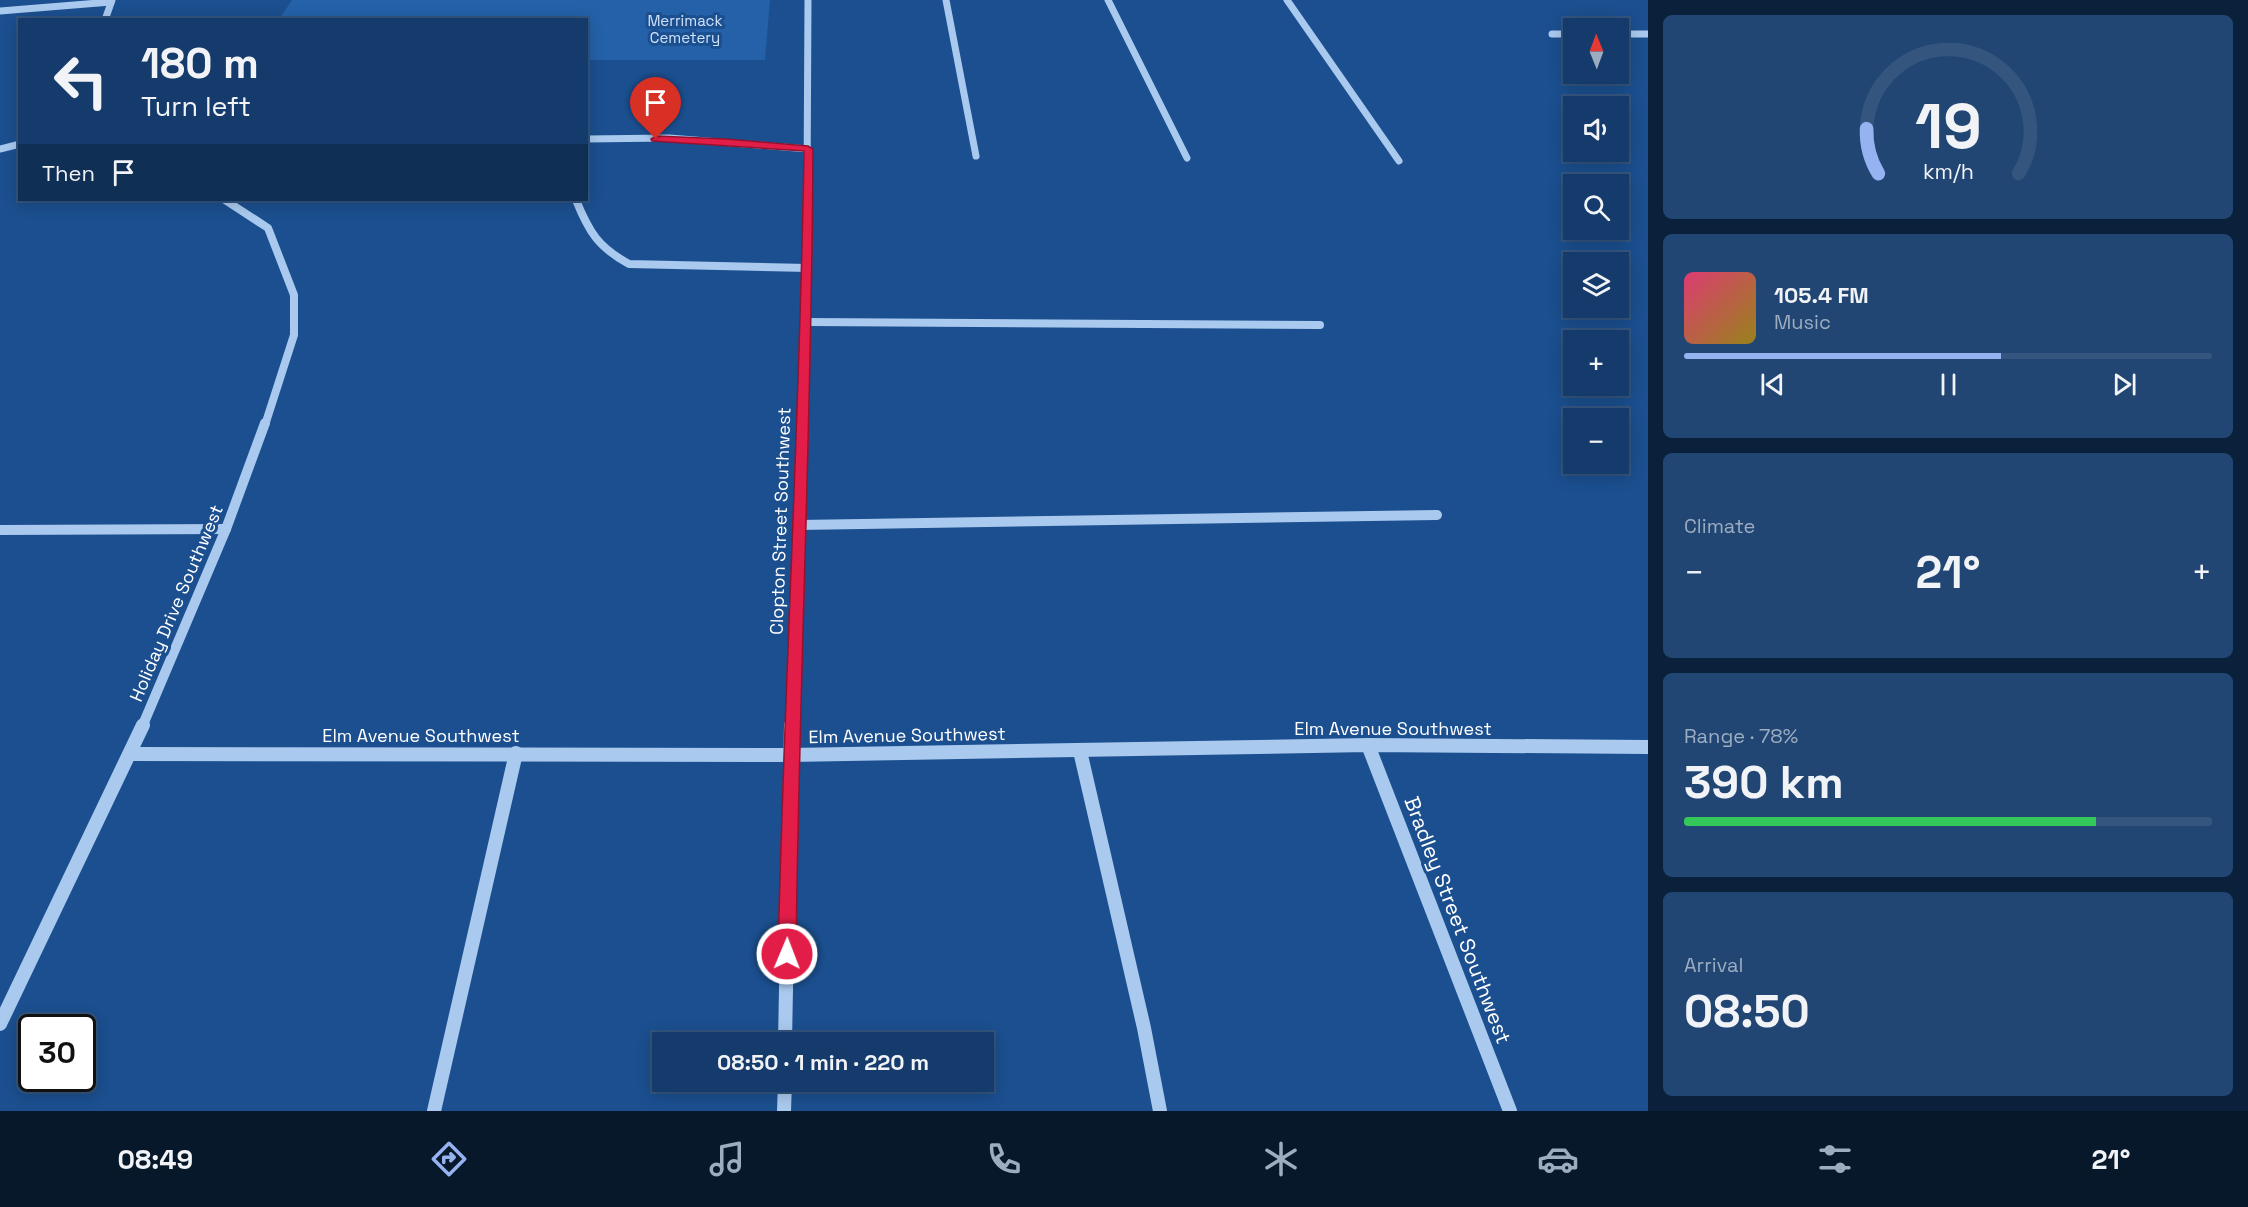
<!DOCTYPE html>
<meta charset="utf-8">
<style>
body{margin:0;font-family:"Space Grotesk",sans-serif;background:#214673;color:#f1f3f6;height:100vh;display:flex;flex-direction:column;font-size:22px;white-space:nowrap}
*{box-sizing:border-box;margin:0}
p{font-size:20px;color:#9dadc1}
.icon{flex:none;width:33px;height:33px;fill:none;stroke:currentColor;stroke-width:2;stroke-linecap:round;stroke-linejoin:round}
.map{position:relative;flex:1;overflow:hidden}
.side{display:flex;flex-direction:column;gap:15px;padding:15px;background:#0b203b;width:600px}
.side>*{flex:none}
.hud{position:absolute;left:18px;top:18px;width:570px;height:183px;border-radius:0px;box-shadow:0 3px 15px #0003,0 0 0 2px #33557e;background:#143b6b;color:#f1f3f6;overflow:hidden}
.needle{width:39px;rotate:359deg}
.buttons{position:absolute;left:1563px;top:18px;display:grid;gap:12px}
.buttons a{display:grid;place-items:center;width:66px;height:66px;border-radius:0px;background:#143b6b;box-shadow:0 3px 15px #0003,0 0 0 2px #33557e;font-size:30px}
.speed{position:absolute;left:18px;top:1014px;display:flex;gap:12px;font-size:30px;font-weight:700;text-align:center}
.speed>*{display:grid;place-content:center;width:78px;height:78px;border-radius:50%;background:#143b6b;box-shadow:0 3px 15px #0003,0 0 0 2px #33557e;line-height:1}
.speed .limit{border:3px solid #111;border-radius:9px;background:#fff;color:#111}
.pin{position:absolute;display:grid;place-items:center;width:51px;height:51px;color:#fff;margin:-62px -26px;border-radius:50% 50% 50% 0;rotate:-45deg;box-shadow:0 0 6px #0007}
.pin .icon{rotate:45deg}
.me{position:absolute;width:66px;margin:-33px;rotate:1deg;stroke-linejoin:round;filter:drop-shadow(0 0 4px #0008)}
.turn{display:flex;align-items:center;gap:21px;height:126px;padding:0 24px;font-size:27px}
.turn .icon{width:78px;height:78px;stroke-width:2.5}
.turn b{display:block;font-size:42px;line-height:51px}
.then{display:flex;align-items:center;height:57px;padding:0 24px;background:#0003;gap:12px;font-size:22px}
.big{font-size:45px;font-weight:600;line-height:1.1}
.side .widget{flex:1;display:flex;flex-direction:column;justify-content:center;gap:9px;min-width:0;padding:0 21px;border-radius:9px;background:#214673}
.side .dial{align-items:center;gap:0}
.dial svg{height:156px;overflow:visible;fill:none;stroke:#33557e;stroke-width:7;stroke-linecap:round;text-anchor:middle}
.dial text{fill:#f1f3f6;stroke:none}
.song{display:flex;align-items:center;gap:18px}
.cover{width:72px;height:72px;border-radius:9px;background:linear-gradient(135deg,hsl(340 70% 55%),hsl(50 70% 35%))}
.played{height:6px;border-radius:3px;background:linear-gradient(90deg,#95b2f1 60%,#33557e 60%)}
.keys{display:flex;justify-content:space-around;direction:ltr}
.heat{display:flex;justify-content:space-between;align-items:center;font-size:33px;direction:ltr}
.charge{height:9px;border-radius:4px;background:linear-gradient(90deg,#34c759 78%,#33557e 0)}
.trip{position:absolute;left:652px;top:1032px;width:342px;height:60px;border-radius:0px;background:#143b6b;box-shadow:0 3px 15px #0003,0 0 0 2px #33557e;font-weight:600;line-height:60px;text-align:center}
.dock{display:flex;height:96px;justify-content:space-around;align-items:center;background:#08182b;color:#9dadc1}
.dock .icon{width:42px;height:42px}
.dock .on{color:#95b2f1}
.dock b{font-size:27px;color:#f1f3f6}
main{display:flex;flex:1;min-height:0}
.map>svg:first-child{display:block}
</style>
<main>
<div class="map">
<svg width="1648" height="1111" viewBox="0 0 1648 1111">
<rect width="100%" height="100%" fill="#1b4f8f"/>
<polygon fill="#2461a8" points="292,0 770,0 765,60 587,60 586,20 279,19"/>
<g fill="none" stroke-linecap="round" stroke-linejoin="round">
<g stroke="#a9c9ee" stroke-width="7">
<polyline points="946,0 976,156"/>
<polyline points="1108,0 1187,158"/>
<polyline points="1287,0 1399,161"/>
<polyline points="0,11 111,2"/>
<polyline points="105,20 112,0"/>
<polyline points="1552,34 1574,34"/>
<polyline points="1618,34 1648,34"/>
<polyline points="586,139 669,138 808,149"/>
<polyline points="0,149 20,144"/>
<polyline points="807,187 808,0"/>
</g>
<g stroke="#a9c9ee" stroke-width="8">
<polyline points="225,200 268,228 294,295 294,335 265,425"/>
<path d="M576,200C589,232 598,247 629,264L808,268"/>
<polyline points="807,322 1320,325"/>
<polyline points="803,425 807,322 807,186"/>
</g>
<g stroke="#a9c9ee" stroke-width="10">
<polyline points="799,525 1437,515"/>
<polyline points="0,530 226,529"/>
<polyline points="142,727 226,529 265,423"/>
<polyline points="791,727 803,423"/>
</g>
<g stroke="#a9c9ee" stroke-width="14">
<polyline points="1368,745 1510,1111"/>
<polyline points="1080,751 1144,1028 1160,1111"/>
<polyline points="131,754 790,755 1368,745 1648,747"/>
<polyline points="0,1024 143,725"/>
<polyline points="785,1042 791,725"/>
<polyline points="434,1111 516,753"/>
<polyline points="784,1111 785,1082"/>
</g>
</g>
<path fill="#e11d48" stroke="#92132f" stroke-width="1.5" d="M656,136L726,139L808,146L813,149C812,417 799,685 796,954L793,960L787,963L781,960L778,954C784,686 800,419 804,151L652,141L651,139Z"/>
<g text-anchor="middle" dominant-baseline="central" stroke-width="6" stroke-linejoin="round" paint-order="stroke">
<g font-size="15" fill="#cfe3fa" stroke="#1b4f8f">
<text x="685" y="20">Merrimack<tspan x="685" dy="17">Cemetery</tspan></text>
</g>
<g font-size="18" fill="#fff" stroke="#1b4f8f">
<text transform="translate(780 521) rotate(-88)">Clopton Street Southwest</text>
<text transform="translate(176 603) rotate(-67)">Holiday Drive Southwest</text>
<text x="1393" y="728">Elm Avenue Southwest</text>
<text x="421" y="735">Elm Avenue Southwest</text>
<text transform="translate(907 735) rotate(-1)">Elm Avenue Southwest</text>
</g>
<g font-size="21" fill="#fff" stroke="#1b4f8f">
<text transform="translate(1458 920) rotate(69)">Bradley Street Southwest</text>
</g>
</g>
</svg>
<div class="buttons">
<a><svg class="needle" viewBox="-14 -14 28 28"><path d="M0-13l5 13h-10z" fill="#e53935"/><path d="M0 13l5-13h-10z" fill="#9dadc1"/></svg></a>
<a><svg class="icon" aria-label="sound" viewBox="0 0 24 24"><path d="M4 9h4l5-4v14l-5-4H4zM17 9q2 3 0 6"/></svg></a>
<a><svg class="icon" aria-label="search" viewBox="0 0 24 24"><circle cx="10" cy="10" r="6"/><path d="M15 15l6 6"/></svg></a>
<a><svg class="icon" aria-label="layers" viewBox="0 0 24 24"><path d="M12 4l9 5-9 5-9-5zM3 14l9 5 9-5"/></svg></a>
<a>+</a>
<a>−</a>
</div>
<div class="speed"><div class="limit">30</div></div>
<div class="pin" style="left:656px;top:139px;background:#d93025"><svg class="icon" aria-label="arrive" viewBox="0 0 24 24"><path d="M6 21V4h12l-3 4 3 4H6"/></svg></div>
<svg class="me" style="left:787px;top:954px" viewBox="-20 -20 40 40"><circle r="17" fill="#e11d48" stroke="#fff" stroke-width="3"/><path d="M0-11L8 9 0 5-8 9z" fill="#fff"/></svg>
<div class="trip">08:50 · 1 min · 220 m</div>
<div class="hud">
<div class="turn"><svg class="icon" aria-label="left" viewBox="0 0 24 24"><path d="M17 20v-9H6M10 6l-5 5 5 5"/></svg><div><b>180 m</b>Turn left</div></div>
<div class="then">Then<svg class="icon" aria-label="arrive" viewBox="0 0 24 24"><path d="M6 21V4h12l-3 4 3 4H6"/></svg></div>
</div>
</div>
<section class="side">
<div class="widget dial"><svg viewBox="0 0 100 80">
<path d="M14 69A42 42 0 1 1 86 69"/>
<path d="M14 69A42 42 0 0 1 8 46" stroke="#95b2f1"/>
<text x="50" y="56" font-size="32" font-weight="700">19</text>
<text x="50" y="72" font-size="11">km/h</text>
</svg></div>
<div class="widget">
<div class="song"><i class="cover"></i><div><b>105.4 FM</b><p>Music</p></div></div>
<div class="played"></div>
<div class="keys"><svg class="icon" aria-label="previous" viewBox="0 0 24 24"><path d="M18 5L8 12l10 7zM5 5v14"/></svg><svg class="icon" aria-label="pause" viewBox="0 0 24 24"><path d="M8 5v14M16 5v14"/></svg><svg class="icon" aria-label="next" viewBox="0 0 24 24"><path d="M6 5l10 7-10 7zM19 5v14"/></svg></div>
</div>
<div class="widget"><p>Climate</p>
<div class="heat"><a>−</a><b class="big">21°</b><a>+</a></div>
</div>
<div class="widget"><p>Range · 78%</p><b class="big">390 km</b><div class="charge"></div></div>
<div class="widget"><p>Arrival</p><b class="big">08:50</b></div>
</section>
</main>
<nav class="dock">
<b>08:49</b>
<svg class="icon on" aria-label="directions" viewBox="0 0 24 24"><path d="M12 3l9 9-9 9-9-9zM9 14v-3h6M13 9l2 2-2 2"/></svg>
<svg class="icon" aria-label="music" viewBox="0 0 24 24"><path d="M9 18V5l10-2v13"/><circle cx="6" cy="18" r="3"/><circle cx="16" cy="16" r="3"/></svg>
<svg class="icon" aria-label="phone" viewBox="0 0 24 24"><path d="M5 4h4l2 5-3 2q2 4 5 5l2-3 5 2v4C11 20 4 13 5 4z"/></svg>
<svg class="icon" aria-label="climate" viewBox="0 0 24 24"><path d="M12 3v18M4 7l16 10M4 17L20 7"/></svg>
<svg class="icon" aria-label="car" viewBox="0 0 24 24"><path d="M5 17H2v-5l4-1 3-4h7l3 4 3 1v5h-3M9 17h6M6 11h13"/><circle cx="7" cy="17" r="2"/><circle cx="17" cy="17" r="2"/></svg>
<svg class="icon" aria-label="filters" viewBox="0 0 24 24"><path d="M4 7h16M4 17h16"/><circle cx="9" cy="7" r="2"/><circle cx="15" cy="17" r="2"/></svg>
<b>21°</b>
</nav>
